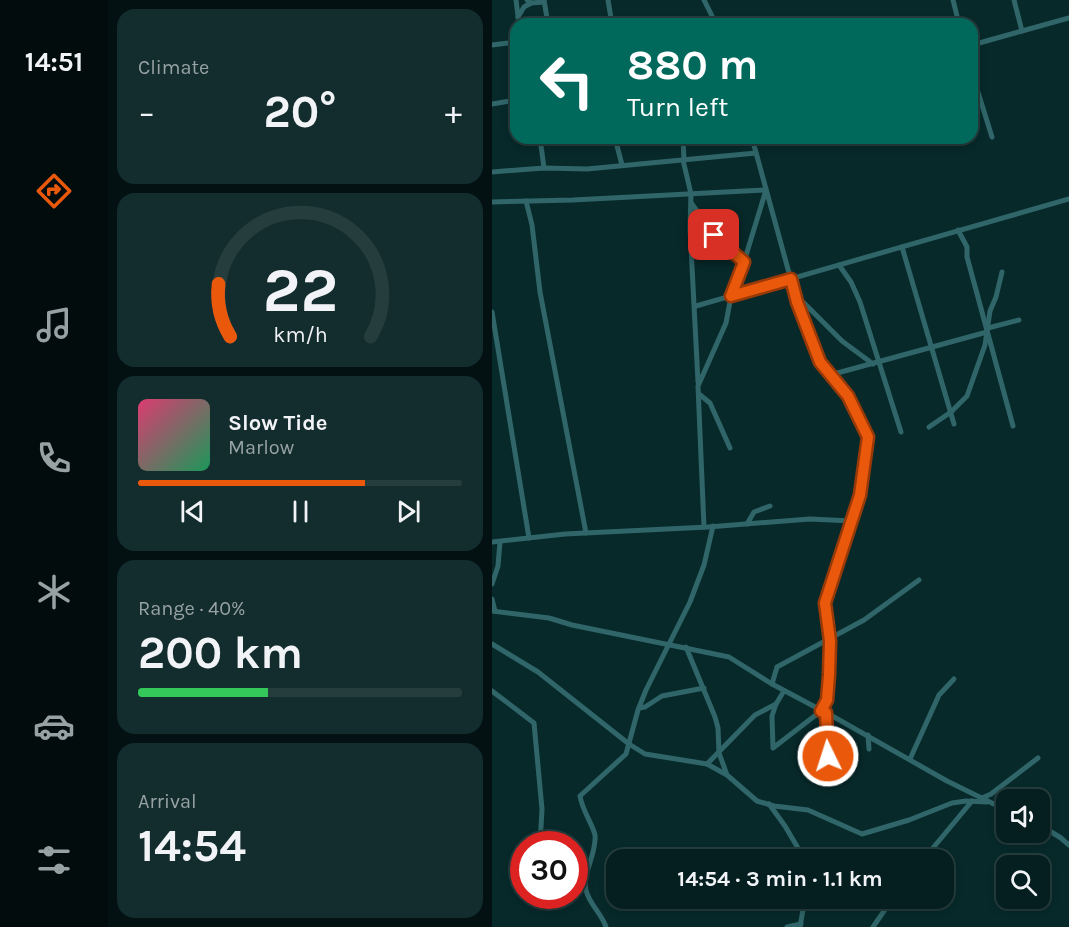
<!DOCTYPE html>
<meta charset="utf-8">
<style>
body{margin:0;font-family:Karla,sans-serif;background:#132c2d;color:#f1f3f6;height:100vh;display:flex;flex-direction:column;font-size:22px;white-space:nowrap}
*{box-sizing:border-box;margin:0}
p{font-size:20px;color:#97a2a5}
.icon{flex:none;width:33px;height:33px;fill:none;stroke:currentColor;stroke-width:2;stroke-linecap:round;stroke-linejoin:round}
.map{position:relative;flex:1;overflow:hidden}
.side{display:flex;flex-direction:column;gap:9px;padding:9px;background:#031112;width:384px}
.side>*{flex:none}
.guide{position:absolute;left:18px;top:18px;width:468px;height:126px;border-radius:18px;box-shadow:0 3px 9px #0003,0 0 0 2px #263d3e;background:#00695c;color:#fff;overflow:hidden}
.controls{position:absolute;left:504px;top:789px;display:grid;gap:12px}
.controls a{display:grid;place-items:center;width:54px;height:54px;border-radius:12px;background:#051f20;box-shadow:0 3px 9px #0003,0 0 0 2px #263d3e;font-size:30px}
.speed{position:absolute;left:18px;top:831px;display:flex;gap:12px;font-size:30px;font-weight:700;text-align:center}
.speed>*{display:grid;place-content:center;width:78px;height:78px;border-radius:50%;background:#051f20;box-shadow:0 3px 9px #0003,0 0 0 2px #263d3e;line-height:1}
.speed .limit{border:9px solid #d22;background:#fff;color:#111}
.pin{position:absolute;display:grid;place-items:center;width:51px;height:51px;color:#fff;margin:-26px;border-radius:12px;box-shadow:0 3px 9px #0006}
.me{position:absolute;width:66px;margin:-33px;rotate:356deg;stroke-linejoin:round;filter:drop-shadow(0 0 4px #0008)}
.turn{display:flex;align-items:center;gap:21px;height:126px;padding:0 18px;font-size:27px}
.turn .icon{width:78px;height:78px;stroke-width:2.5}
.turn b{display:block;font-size:42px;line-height:51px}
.big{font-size:45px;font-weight:700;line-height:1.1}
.side .widget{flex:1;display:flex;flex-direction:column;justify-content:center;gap:9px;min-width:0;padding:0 21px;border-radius:18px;background:#132c2d}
.side .dial{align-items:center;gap:0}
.dial svg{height:156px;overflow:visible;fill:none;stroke:#263d3e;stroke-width:7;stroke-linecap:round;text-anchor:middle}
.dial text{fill:#f1f3f6;stroke:none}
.song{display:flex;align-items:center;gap:18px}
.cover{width:72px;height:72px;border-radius:9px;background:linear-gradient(135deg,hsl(340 70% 55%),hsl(150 70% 35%))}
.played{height:6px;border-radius:3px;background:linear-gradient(90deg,#ea580c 70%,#263d3e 70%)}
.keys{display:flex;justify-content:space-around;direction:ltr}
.heat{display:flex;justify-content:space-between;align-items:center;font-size:33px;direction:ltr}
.charge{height:9px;border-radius:4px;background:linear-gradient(90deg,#34c759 40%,#263d3e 0)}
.trip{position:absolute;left:114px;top:849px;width:348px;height:60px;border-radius:18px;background:#051f20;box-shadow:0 3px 9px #0003,0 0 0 2px #263d3e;font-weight:700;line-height:60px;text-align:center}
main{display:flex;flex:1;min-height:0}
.tab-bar{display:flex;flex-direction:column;width:108px;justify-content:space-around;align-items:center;background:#020c0d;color:#97a2a5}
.tab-bar .icon{width:42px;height:42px}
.tab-bar .on{color:#ea580c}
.tab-bar b{font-size:27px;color:#f1f3f6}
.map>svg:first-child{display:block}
</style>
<main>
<nav class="tab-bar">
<b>14:51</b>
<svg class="icon on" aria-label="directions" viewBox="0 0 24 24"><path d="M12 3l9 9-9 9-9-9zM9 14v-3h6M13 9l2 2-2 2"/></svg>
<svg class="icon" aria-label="music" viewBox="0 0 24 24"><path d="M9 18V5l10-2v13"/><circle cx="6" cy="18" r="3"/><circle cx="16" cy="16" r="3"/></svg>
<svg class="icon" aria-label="phone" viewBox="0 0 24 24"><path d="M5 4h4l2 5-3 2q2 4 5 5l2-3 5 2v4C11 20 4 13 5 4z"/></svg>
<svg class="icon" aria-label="climate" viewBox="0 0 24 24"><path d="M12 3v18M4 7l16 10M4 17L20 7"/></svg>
<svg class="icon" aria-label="car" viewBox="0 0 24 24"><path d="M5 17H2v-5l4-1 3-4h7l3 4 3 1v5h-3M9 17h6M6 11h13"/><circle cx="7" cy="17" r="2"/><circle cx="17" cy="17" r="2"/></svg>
<svg class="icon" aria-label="filters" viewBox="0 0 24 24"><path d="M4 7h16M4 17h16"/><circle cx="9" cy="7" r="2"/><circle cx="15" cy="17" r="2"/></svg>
</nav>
<section class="side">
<div class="widget"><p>Climate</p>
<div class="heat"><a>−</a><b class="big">20°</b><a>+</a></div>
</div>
<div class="widget dial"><svg viewBox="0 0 100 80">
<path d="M14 69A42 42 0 1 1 86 69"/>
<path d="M14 69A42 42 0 0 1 8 42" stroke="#ea580c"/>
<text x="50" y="56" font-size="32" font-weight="700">22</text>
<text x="50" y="72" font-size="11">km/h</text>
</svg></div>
<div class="widget">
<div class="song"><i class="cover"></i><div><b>Slow Tide</b><p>Marlow</p></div></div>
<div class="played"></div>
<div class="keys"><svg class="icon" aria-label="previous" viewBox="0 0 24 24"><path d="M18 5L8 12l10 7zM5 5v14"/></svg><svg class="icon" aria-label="pause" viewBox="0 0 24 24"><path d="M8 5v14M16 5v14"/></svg><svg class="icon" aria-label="next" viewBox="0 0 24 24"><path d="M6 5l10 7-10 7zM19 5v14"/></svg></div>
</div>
<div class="widget"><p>Range · 40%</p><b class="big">200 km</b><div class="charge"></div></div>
<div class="widget"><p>Arrival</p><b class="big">14:54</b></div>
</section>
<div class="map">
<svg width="577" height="927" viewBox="0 0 577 927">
<rect width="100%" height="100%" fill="#07292a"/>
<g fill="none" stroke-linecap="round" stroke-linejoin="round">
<g stroke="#306669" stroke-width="5">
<polyline points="24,0 27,24"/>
<polyline points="35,0 39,3 52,2"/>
<polyline points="52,0 56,24"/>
<polyline points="116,0 120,24"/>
<polyline points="212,0 224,24"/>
<polyline points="461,0 467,24"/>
<polyline points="522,0 530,31 577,18"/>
<polyline points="26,17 32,7 39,3"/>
<polyline points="128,24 165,20 168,24"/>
<polyline points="0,45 24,42"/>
<polyline points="480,45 530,31"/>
<polyline points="480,73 500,137"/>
<polyline points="0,104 24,100"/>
<polyline points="48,138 52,168"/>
<polyline points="123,138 130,165"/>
<polyline points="191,138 192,160"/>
<polyline points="260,138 305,302 328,362 356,396 376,434 377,440 368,495 363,515 354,535 333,603 338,649 335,700 329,711 281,748 280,716 284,704"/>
<polyline points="191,160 199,194 198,228 206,382"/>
<polyline points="0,172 52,168 95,169 264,153"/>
<polyline points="34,201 40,225 48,292 94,533"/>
<polyline points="0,202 81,200 274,190 252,262 240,291 234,323 206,386 212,527"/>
<polyline points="200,204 222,235 254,264"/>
<polyline points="466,230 475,247 475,257 521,426"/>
<polyline points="410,247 462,424"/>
<polyline points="347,265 359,282 368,302 409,432"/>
<polyline points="305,296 350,341 381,364"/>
<polyline points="204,306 577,199"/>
<polyline points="0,312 37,538"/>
<polyline points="496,328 527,320"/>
<polyline points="338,375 495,332"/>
<polyline points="207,394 218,403 238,448"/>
<polyline points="437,427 459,412 475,396 493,345 498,311 504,297 510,272"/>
<polyline points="255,524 262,512 278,506"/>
<polyline points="0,542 73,534 216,527 318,519 360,521"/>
<polyline points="0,584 6,566 8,542"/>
<polyline points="0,599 3,611"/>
<polyline points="0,611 57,618 80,625 237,657 280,684 342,717 455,781 514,810"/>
<polyline points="0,644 46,672 137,744 153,754 215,764 235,775 265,801 282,806 316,810 370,834 417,820 460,803 474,801 495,802"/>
<polyline points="194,647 223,717 226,728 227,753 235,775"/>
<polyline points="280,684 285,667 372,620 427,580"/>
<polyline points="0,691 42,723 50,809 48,844"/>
<polyline points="147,708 153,707 170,696 212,688"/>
<polyline points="334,713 338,783"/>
<polyline points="376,735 377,749"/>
<polyline points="336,756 350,761"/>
<polyline points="418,759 447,695 462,679"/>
<polyline points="215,764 263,715 284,704 292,691"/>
<polyline points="490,798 499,794 546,758"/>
<polyline points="277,804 293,826 313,860"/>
<polyline points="548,825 569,838 577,845"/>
<polyline points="431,860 480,801"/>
<path d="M114,927C110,914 97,904 94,890C90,874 105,853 103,835C101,825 90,810 88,796L134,754L146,710L154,690L198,602L212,565L221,526"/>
<polyline points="295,927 309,924"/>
<polyline points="308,927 313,898"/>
<polyline points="381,927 401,898"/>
</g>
</g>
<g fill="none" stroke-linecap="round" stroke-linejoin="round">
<defs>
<polyline id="route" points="222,235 252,262 239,296 299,279 305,302 328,362 356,396 376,437 368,495 333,603 338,641 337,675 335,700 329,711 334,713 336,756"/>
</defs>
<use href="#route" stroke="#983908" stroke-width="15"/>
<use href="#route" stroke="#ea580c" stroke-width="10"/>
</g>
</svg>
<div class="controls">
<a><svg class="icon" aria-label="sound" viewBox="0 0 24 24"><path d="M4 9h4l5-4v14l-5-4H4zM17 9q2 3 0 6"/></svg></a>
<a><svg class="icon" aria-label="search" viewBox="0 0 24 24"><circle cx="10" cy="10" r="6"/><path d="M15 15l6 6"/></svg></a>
</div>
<div class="speed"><div class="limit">30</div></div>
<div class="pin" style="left:222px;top:235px;background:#d93025"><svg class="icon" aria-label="arrive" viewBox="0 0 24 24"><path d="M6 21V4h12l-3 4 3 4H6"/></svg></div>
<svg class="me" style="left:336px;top:756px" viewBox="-20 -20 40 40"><circle r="17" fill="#ea580c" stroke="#fff" stroke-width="3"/><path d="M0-11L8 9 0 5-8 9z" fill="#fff"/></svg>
<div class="trip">14:54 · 3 min · 1.1 km</div>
<div class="guide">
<div class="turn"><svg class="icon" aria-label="left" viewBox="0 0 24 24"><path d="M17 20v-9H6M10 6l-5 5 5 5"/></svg><div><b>880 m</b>Turn left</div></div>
</div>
</div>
</main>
